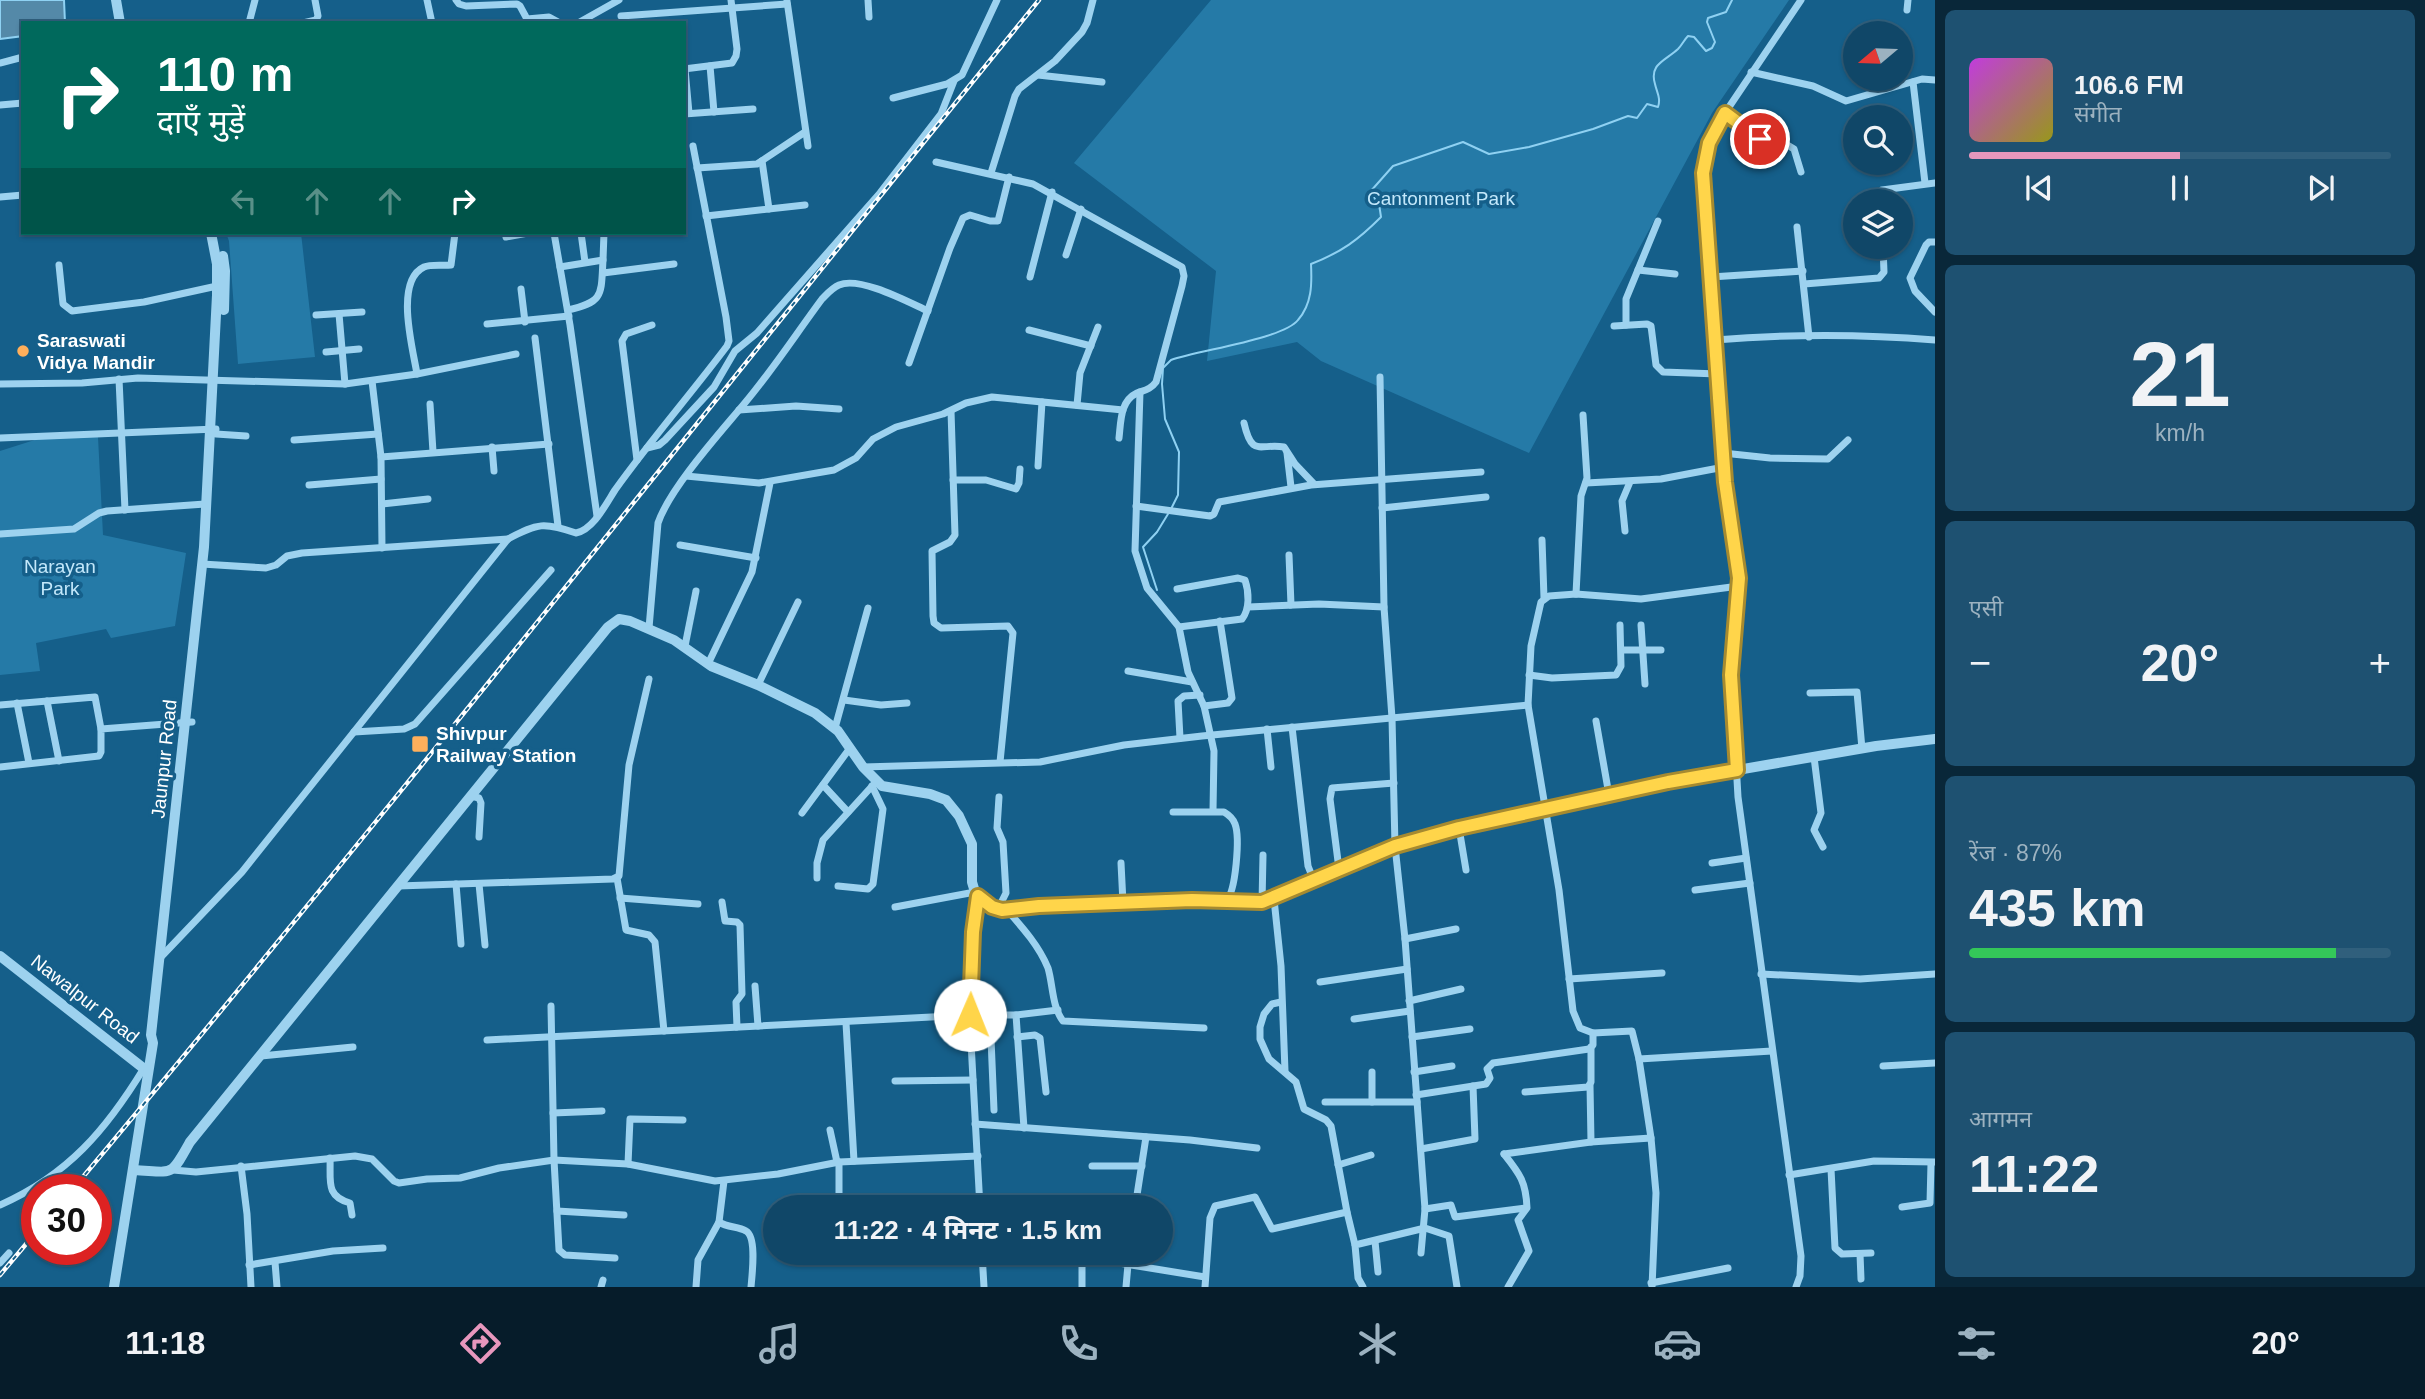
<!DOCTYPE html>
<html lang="hi">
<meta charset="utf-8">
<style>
body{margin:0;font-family:Helvetica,"Noto Sans Devanagari",sans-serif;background:#1e5171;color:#f1f3f6;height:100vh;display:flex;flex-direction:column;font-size:26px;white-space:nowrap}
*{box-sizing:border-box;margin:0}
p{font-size:23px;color:#9cb2c0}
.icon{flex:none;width:38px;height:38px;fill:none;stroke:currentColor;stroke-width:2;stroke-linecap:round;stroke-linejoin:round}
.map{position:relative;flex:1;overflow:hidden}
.side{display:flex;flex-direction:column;gap:10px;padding:10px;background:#092739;width:490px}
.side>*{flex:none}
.guide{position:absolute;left:21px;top:21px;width:665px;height:214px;border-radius:0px;box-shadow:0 2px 5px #0004,0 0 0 2px #305f7c;background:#00695c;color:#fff;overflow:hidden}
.needle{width:46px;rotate:251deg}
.buttons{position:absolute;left:1843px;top:21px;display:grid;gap:14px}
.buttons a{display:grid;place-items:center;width:70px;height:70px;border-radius:50%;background:#104768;box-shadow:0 2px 5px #0004,0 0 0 2px #305f7c;font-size:35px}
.speed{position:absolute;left:21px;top:1174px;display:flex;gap:14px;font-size:35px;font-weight:700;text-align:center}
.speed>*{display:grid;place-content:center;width:91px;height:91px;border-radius:50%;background:#104768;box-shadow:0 2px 5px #0004,0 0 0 2px #305f7c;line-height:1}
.speed .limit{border:10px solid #d22;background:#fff;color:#111}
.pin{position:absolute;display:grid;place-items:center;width:60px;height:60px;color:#fff;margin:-30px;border:4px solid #fff;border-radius:50%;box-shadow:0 2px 7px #0007}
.me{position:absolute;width:77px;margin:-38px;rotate:1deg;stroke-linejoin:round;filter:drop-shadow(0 0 5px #0008)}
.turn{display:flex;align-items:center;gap:24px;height:147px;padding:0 21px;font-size:32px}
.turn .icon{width:91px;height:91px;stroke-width:2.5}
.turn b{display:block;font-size:49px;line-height:60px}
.lanes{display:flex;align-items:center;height:66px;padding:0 21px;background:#0003;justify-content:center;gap:35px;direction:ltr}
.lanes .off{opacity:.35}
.big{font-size:52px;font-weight:700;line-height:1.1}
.side .tile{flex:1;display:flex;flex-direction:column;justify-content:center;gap:10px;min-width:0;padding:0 24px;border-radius:10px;background:#1e5171}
.side .dial{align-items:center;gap:0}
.dial b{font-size:91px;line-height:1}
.song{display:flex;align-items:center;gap:21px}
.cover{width:84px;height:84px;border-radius:10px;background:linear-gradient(135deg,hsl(290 70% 55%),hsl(60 70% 35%))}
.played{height:7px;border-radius:4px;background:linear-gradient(90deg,#e797bd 50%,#305f7c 50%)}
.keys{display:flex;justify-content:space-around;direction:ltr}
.heat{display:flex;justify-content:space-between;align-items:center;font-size:38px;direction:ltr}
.charge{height:10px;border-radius:5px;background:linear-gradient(90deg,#34c759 87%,#305f7c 0)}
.trip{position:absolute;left:763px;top:1195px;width:410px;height:70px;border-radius:35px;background:#104768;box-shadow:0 2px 5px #0004,0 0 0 2px #305f7c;font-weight:700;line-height:70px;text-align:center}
.menu{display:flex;height:112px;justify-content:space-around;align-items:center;background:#061c2a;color:#9cb2c0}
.menu .icon{width:49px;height:49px}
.menu .selected{color:#e797bd}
.menu b{font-size:32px;color:#f1f3f6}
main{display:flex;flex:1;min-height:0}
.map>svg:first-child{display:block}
</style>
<main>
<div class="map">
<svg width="1935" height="1287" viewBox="0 0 1935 1287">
<rect width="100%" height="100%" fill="#155f8a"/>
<g fill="#257aa7">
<polygon points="1211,0 1789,0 1712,113 1529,453 1321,361 1297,342 1207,361 1216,271 1074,163"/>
<polygon points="226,233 301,233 315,357 238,364 229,241"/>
<polygon points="44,437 98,437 103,535 186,553 175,626 111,638 106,629 36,643 40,671 0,675 0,451"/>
</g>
<polygon fill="#5489a8" stroke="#8fd1f2" stroke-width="2" points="0,0 64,0 65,23 23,23 23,36 0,39"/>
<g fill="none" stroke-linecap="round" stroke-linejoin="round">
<g stroke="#8fd1f2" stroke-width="2">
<path d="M1171,509L1178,495L1179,452L1165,419L1162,384L1163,368L1171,360C1199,350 1283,339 1298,320C1312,304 1312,284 1311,264C1342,252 1358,240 1381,217L1379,204L1370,192L1393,166L1463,142L1489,154L1529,147L1593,129L1628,116L1637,118L1647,104L1658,107C1661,98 1657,93 1655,84C1649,64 1665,61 1678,49C1682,45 1684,40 1688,36L1694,37L1706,51L1712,48L1715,42L1707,22L1708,18L1726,12L1732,0"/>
<polyline points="1157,590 1143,547 1157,532 1168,514"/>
</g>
<g stroke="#9dd2ef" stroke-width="7">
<polyline points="427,0 432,23"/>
<polyline points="456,0 459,4 466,6 517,4 520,6 527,19 549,17 560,23"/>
<polyline points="868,0 869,17"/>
<polyline points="787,1 808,146"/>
<polyline points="1907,10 1908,0"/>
<polyline points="621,16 787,4"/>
<polyline points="249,23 255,0"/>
<polyline points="303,23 316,20 318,16 315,0"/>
<polyline points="578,23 619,0"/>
<polyline points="0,63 23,57"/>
<polyline points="710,66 714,112"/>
<polyline points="684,69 732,63 736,56 737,49 731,0"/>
<polyline points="685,69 689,113"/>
<polyline points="1751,72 1813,86 1846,101 1922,79 1935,80"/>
<polyline points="1038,75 1102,82"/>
<polyline points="1913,82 1925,183"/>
<polyline points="893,98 947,84 962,75 997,0"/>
<polyline points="0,105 23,103"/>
<polyline points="1725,113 1763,141 1779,140 1794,149 1801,172"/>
<polyline points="684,114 753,109"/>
<polyline points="762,161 769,209"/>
<path d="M936,162L1033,184L1182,267L1184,276L1182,286L1156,382C1151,389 1145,390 1137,393C1120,401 1121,421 1119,438"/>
<polyline points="697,168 757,164 805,132"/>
<polyline points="991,173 1015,96 1019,89 1055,61 1082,32 1087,23 1093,0"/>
<polyline points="1882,190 1935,183"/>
<polyline points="0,197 23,195"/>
<polyline points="706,216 805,205"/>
<polyline points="1797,227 1809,337"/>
<polyline points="554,233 570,325 597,516"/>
<polyline points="581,233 585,262"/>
<polyline points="506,237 528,233"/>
<polyline points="1935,242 1929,242 1926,245 1910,278 1915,291 1935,312"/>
<polyline points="1066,255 1081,209"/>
<polyline points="59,265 63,304 72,311 144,302 217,286"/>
<polyline points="560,267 603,260 604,233"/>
<polyline points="1638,270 1675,274"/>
<polyline points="603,273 674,264"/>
<polyline points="1030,277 1052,192"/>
<polyline points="1711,277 1803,271"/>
<polyline points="1804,284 1879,278 1884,272 1883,247"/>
<polyline points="521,289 525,322"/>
<path d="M568,310C604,302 601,295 603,260"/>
<polyline points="339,314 345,384"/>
<polyline points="316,315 362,312"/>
<polyline points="487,324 569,316"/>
<polyline points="1626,325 1626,299 1658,221"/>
<polyline points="1614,326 1647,324 1651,326 1656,365 1663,372 1718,374"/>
<polyline points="1029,330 1091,346"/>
<polyline points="535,338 558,526"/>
<path d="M1715,340C1788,334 1862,334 1935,340"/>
<polyline points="326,352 359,349"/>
<polyline points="909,363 950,248 963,218 970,215 990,221 998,221 1009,177"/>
<path d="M417,374C413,349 394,281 424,267C431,264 444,266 451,265L455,233"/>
<polyline points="1380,377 1384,607 1392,718 1395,846 1405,939 1425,1209 1421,1253"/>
<polyline points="119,379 125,510"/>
<polyline points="372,381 381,457 382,548"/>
<polyline points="0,384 82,383 138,378 345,384 417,374 516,354"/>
<polyline points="1140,392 1135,551 1147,588 1179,627 1188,672 1204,706 1214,751 1213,811"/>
<polyline points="430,404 433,452"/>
<polyline points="1077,405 1080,373 1098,327"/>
<polyline points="739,410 796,406 839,409"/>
<polyline points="951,411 955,535 950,542 932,551 933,616 934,623 941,628 1008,626 1013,633 1000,762"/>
<path d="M1244,423C1252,458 1260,443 1284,447L1295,464L1314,484"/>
<polyline points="216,434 246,436"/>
<polyline points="0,438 216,429"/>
<polyline points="294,440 378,434"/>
<polyline points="492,447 494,471"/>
<polyline points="647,448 659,445 665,440 714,387 735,351 757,333 880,193 941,114 954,81"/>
<polyline points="1287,453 1291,487"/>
<polyline points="1723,453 1770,458 1828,459 1848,440"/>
<polyline points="381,457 549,444"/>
<polyline points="637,460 622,341 626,334 652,325"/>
<polyline points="1038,466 1042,402"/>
<polyline points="686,476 759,483 834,470 856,458 873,439 896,427 943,414 966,403 992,397 1123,410"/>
<polyline points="953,480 986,480 1016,489 1019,483 1020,469"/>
<polyline points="1586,483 1661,479 1724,467"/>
<polyline points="309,485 381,479"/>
<polyline points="382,504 428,499"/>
<polyline points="1136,506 1210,516 1214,514 1219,502 1311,485 1481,472"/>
<polyline points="1382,508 1486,497"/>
<polyline points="1625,531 1622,501 1630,482"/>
<polyline points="0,534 74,529 99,513 107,511 205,504"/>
<polyline points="1542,540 1544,598"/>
<polyline points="680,545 756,558"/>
<polyline points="1289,555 1291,605"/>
<polyline points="202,564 266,568 276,565 287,556 302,553 508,539"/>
<path d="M1177,589L1238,578L1245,580C1249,592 1250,609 1242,619L1179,627"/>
<polyline points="1576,594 1581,496 1587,478 1583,415"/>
<polyline points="1248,607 1319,604 1384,607"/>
<polyline points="1641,625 1645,684"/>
<path d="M649,628L658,523C670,488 719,434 744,404C772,371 796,334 822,299C827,294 832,288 839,285C860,276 908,302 928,311"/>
<polyline points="685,646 696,591"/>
<polyline points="1622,650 1661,650"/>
<polyline points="708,664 752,572 770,483"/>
<polyline points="1128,671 1192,682"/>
<polyline points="1529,675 1552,678 1616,675 1621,666 1620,625"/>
<polyline points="758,685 798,602"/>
<polyline points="1810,693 1857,692 1862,749"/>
<polyline points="844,700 881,705 907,703"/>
<polyline points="47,701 59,761"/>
<polyline points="17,703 29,763"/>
<polyline points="0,705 95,697 101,729"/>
<polyline points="1204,706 1228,703 1232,698 1220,621"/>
<polyline points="1596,721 1609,795"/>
<polyline points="1292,727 1308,866 1314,881"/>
<polyline points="835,728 868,608"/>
<polyline points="1267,729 1271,767"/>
<polyline points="354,732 404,729 415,724 551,570"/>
<polyline points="1180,738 1178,701 1184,696 1200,695"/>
<polyline points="1814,757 1821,813 1814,830 1823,847"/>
<polyline points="0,767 99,756 101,752 101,729 192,722"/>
<polyline points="863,767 1040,762 1124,745 1202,736 1528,705"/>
<polyline points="823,785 848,812"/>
<polyline points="471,796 479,798 481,803 479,837"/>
<path d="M1173,812H1224C1229,815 1233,818 1235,824C1240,837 1236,892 1226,901"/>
<polyline points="802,813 850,748"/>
<polyline points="1459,828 1466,870"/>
<polyline points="1121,863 1123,903"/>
<polyline points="1712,863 1746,858"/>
<polyline points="1339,869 1330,799 1332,788 1394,783"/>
<polyline points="617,878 626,930 649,935 655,942 664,1031"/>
<polyline points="817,878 817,863 823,840 874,784"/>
<polyline points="456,884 461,944"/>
<polyline points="479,884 485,945"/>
<polyline points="398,886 613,879 619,876 629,765 649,679"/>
<polyline points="838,886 868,889 873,884 883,809 872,786"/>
<polyline points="1695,890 1750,883"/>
<polyline points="978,896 973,932 970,1024 980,1208"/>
<polyline points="620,898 698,904"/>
<polyline points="1274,899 1281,966 1285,1071"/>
<polyline points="722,902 725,921 737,922 740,925 742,994 736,1002 737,1027"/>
<polyline points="1262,903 1263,855"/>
<polyline points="895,907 975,892"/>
<polyline points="998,909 1006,893 1003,842 997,828 999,797"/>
<path d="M1007,910C1023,928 1039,946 1048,968C1053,985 1052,1007 1063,1021L1204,1028"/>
<polyline points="1405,939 1456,929"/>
<path d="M160,958L242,872L508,539C538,523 544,522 576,533C593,530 606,504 615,490C650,441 690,395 727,346L729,341L726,317L693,146"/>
<polyline points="1761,974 1860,979 1935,974"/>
<polyline points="1569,979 1662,973"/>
<polyline points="1320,982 1407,969"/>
<polyline points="755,986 758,1026"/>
<polyline points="1409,1001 1461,989"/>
<polyline points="1281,1002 1272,1004 1264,1014 1260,1027 1260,1039 1269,1059 1296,1082 1304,1109 1326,1120 1331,1126 1347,1212 1355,1245"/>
<polyline points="551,1006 554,1160 559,1250 565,1255 615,1258"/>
<polyline points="990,1015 994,1110"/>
<polyline points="1016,1015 1024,1128"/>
<polyline points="1354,1019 1410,1011"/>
<polyline points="846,1023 854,1161"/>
<polyline points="1017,1037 1035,1035 1040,1038 1046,1092"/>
<polyline points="1412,1037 1470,1029"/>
<polyline points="487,1040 970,1015 1016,1015 1058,1010"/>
<polyline points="261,1056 353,1047"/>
<polyline points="1639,1059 1772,1051"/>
<polyline points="1883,1066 1935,1063"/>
<polyline points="1414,1072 1452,1066"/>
<polyline points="895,1081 973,1080"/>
<polyline points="1590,1085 1591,1142"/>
<polyline points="1525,1092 1588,1087 1591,1082 1591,1047"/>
<polyline points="1416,1095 1486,1084 1490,1078 1487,1069 1493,1063 1589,1049 1593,1045 1593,1033"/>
<polyline points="1325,1102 1417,1102"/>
<polyline points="1372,1102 1372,1072"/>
<polyline points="553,1113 602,1111"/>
<polyline points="975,1124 1190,1140 1257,1148"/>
<polyline points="830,1130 837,1162"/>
<polyline points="1421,1149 1475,1139 1473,1086"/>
<path d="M1504,1154C1520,1174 1526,1182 1527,1208L1518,1220L1529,1251L1508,1287"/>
<polyline points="1504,1154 1591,1142 1651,1138"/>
<path d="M330,1158C331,1181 325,1196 350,1203L352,1215"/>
<polyline points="839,1162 839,1208"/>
<polyline points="628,1164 630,1119 683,1120"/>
<polyline points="1338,1165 1371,1155"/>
<polyline points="241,1166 247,1214 251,1287"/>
<polyline points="1092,1166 1142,1166"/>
<polyline points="1831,1169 1835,1248 1842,1254 1871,1253"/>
<polyline points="173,1170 196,1172 355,1156 372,1159 394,1181 399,1183 427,1179 460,1178 499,1168 554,1160 628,1164 715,1181 778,1174 839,1162 978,1156"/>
<polyline points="1789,1175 1874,1161 1935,1162"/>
<path d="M0,1205C68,1175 106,1130 144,1068"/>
<polyline points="1902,1207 1930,1203 1931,1163"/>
<polyline points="1135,1208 1146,1137"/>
<polyline points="1425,1209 1451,1205 1455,1217 1526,1208"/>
<polyline points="557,1211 624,1215"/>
<path d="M719,1222C728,1228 738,1226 746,1231C757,1237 752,1275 751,1287"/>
<polyline points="1375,1241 1378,1272"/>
<polyline points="982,1253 984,1287"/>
<polyline points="1860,1254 1861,1279"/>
<polyline points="275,1262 277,1287"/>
<polyline points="0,1263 9,1253"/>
<polyline points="249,1265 333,1251 383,1248"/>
<polyline points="1651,1283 1728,1268"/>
<polyline points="601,1287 603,1280"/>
<polyline points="696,1287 698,1260 719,1222 724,1181"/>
<polyline points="1082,1287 1082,1263 1088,1258 1205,1277"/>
<polyline points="1126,1287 1129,1253"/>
<polyline points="1205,1287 1210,1218 1215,1206 1255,1197 1272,1229 1347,1212"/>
<polyline points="1363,1287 1358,1278 1355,1245 1425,1228 1449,1236 1457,1287"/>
<polyline points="1652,1287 1656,1193 1651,1138 1639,1059 1632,1031 1593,1033 1580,1028 1573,1011 1559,890 1528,705 1531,646 1541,602 1549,596 1576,594 1641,599 1739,586"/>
<polyline points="1796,1287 1800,1276 1801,1256 1738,797 1731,675 1739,578 1725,482 1704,172 1709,143 1725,113 1801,0"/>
</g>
<g stroke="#9dd2ef" stroke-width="10">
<polyline points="116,0 120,23"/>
<polyline points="223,256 225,271 224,310"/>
<polyline points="0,956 147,1071"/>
<path d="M134,1170C174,1172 170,1178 190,1142L608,627L619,619L630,621L674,640L711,666L758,685L815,713L838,731L863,767L882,786L930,794L946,800L959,816L972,844V882L975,892L986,903L1002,910L1039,906L1192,900L1262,903L1395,846L1464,826L1668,782L1876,746L1935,739"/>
<polyline points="114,1287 153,1043 151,1035 204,547 217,295 217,264 211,233"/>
</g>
<defs>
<g id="rail">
<path d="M72,1190C400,799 716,397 1039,0"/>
<polyline points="0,1275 37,1231"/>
</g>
</defs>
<use href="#rail" stroke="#fff" stroke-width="4.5"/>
<use href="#rail" stroke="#155f8a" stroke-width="2" stroke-dasharray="5" stroke-linecap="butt"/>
</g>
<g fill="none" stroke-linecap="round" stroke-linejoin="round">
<defs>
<polyline id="route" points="970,1015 973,932 978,896 992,907 1002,910 1039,906 1192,900 1262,902 1395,846 1459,828 1668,782 1737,770 1731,675 1739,578 1725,482 1703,173 1709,143 1725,113 1760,139"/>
</defs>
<use href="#route" stroke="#a68a30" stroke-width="18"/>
<use href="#route" stroke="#ffd54a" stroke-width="12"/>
</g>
<g fill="#ffaf5b" stroke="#155f8a" stroke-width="2.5">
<circle cx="23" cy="351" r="7"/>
<rect x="411" y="735" width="18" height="18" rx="3.5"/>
</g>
<g text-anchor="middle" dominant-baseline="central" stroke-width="7" stroke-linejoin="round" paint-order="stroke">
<g font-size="19" fill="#c3e8fb" stroke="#155f8a">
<text x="1441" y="198">Cantonment Park</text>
<text x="60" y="566">Narayan<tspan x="60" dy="22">Park</tspan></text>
</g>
<g font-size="19" font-weight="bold" fill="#fff" stroke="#155f8a" text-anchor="start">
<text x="37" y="340">Saraswati<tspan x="37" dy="22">Vidya Mandir</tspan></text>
<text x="436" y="733">Shivpur<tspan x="436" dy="22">Railway Station</tspan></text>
</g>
<g font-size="19" fill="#fff" stroke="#155f8a">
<text transform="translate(164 759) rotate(-84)">Jaunpur Road</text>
<text transform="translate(85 999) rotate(38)">Nawalpur Road</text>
</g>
</g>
</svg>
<div class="buttons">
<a><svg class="needle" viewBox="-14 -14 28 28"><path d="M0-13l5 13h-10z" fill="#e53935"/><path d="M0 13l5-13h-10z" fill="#9cb2c0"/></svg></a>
<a><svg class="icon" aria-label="search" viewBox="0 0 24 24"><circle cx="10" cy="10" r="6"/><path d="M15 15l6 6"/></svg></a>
<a><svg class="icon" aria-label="layers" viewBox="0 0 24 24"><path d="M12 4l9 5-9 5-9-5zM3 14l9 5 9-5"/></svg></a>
</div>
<div class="speed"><div class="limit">30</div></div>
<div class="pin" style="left:1760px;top:139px;background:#d93025"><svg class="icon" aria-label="arrive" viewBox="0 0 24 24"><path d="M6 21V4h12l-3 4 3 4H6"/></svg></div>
<svg class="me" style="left:970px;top:1015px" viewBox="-20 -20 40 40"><circle r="19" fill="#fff"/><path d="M0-13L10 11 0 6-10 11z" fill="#ffd54a"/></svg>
<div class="trip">11:22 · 4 मिनट · 1.5 km</div>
<div class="guide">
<div class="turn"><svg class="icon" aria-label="right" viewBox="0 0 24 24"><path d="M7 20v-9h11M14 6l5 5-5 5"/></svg><div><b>110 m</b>दाएँ मुड़ें</div></div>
<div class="lanes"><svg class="icon off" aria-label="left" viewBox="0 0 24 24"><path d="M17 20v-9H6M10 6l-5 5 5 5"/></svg><svg class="icon off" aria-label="ahead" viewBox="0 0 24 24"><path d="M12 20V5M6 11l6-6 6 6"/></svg><svg class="icon off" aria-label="ahead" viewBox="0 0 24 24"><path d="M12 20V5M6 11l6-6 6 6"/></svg><svg class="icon" aria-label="right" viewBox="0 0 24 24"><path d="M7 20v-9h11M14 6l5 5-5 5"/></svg></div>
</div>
</div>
<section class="side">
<div class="tile">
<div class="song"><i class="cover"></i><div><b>106.6 FM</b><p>संगीत</p></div></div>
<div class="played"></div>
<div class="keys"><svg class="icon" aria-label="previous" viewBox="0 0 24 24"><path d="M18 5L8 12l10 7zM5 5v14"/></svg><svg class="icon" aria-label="pause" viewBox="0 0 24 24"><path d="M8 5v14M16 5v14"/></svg><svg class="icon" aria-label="next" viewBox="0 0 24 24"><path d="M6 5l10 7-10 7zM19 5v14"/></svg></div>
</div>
<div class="tile dial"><b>21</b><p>km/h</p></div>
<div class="tile"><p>एसी</p>
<div class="heat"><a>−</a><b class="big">20°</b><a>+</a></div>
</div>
<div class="tile"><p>रेंज · 87%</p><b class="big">435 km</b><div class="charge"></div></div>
<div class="tile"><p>आगमन</p><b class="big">11:22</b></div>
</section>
</main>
<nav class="menu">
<b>11:18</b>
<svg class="icon selected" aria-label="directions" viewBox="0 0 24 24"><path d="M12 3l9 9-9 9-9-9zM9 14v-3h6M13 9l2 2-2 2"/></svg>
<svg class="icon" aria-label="music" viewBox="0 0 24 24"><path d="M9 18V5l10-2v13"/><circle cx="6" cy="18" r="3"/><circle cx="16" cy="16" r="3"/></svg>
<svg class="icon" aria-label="phone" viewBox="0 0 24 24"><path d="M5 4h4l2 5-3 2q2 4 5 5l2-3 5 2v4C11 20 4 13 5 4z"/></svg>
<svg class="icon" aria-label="climate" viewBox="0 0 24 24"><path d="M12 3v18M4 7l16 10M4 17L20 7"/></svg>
<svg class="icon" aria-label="car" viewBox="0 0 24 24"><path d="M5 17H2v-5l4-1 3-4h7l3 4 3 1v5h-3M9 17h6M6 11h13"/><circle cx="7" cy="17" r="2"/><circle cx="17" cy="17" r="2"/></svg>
<svg class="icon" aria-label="filters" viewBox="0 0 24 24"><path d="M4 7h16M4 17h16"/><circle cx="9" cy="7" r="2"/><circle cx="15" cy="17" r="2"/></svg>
<b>20°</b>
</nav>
